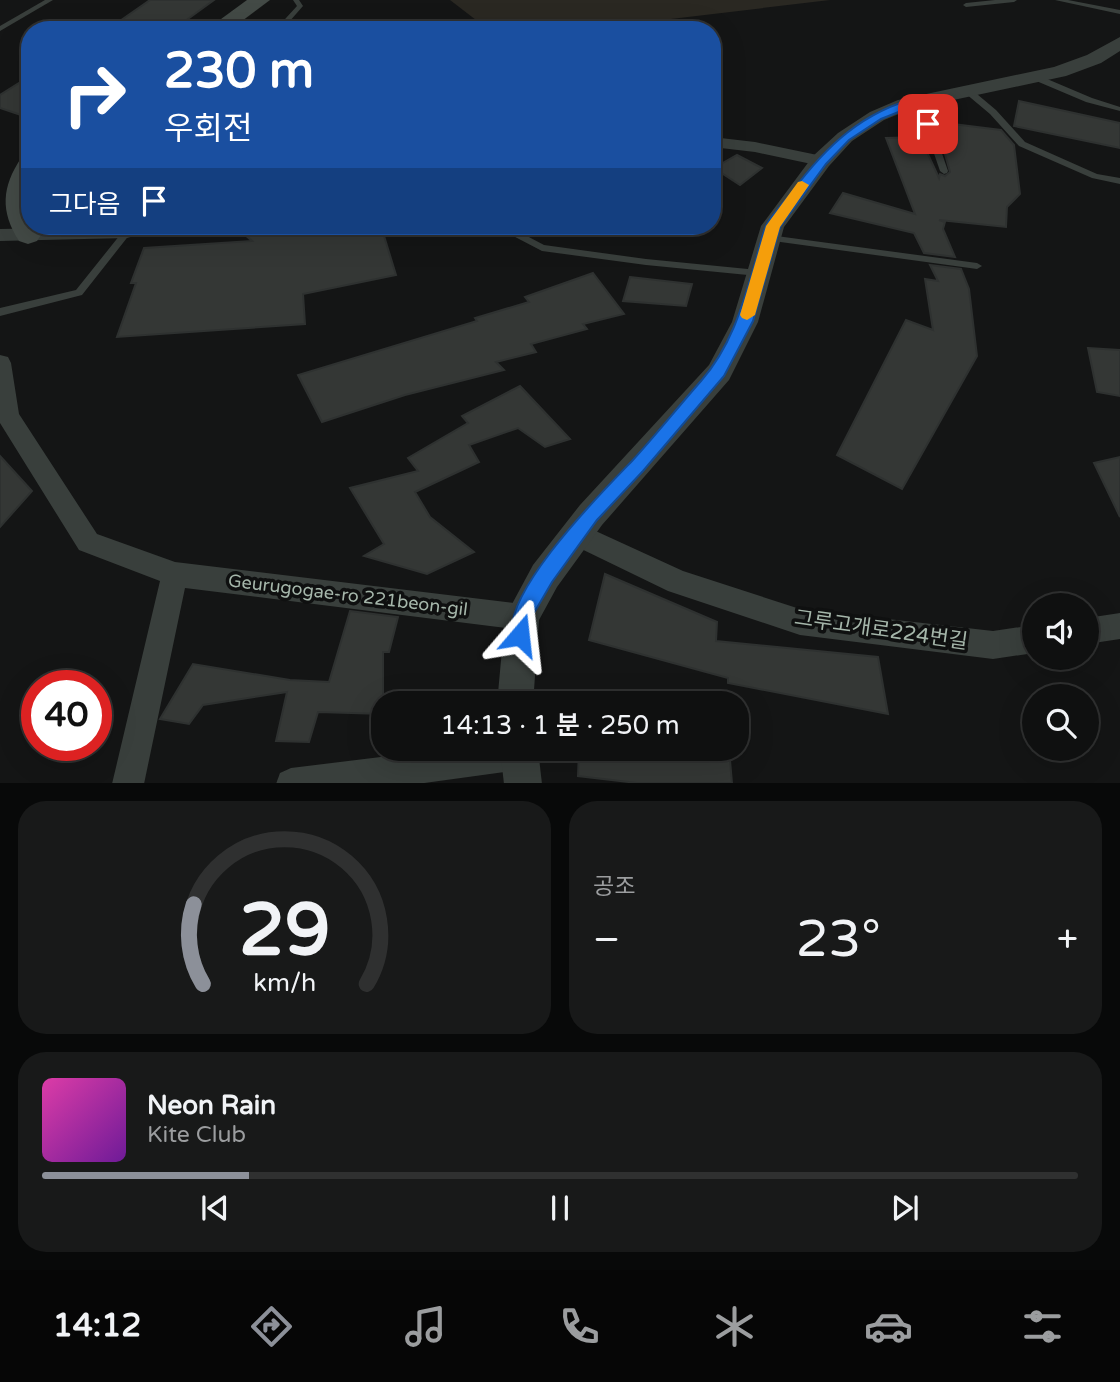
<!DOCTYPE html>
<html lang="ko">
<meta charset="utf-8">
<style>
body{margin:0;font-family:"Varela Round","Noto Sans KR",sans-serif;background:#181919;color:#f1f3f6;height:100vh;display:flex;flex-direction:column;font-size:26px;white-space:nowrap}
*{box-sizing:border-box;margin:0}
p{font-size:23px;color:#9b9d9f}
.icon{flex:none;width:38px;height:38px;fill:none;stroke:currentColor;stroke-width:2;stroke-linecap:round;stroke-linejoin:round}
.map{position:relative;height:783px;overflow:hidden}
.side{display:flex;flex-direction:column;gap:18px;padding:18px;background:#080909;flex:1}
.side>*{flex:none}
.banner{position:absolute;left:21px;top:21px;width:700px;height:214px;border-radius:28px;box-shadow:0 7px 28px #0002,0 0 0 2px #2f3030;background:#1a4fa0;color:#fff;overflow:hidden}
.fabs{position:absolute;left:1022px;top:593px;display:grid;gap:14px}
.fabs a{display:grid;place-items:center;width:77px;height:77px;border-radius:50%;background:#0f1010;box-shadow:0 7px 28px #0002,0 0 0 2px #2f3030;font-size:35px}
.speed{position:absolute;left:21px;top:670px;display:flex;gap:14px;font-size:35px;font-weight:700;text-align:center}
.speed>*{display:grid;place-content:center;width:91px;height:91px;border-radius:50%;background:#0f1010;box-shadow:0 7px 28px #0002,0 0 0 2px #2f3030;line-height:1}
.speed .limit{border:10px solid #d22;background:#fff;color:#111}
.pin{position:absolute;display:grid;place-items:center;width:60px;height:60px;color:#fff;margin:-30px;border-radius:14px;box-shadow:0 4px 10px #0006}
.me{position:absolute;width:77px;margin:-38px;rotate:17deg;stroke-linejoin:round;filter:drop-shadow(0 0 5px #0008)}
.turn{display:flex;align-items:center;gap:24px;height:147px;padding:0 28px;font-size:32px}
.turn .icon{width:91px;height:91px;stroke-width:2.5}
.turn b{display:block;font-size:49px;line-height:60px}
.then{display:flex;align-items:center;height:66px;padding:0 28px;background:#0003;gap:14px;font-size:26px}
.big{font-size:52px;font-weight:600;line-height:1.1}
.side .widget{flex:1;display:flex;flex-direction:column;justify-content:center;gap:10px;min-width:0;padding:0 24px;border-radius:28px;background:#181919}
.side .dial{align-items:center;gap:0}
.dial svg{height:182px;overflow:visible;fill:none;stroke:#2f3030;stroke-width:7;stroke-linecap:round;text-anchor:middle}
.dial text{fill:#f1f3f6;stroke:none}
.song{display:flex;align-items:center;gap:21px}
.cover{width:84px;height:84px;border-radius:10px;background:linear-gradient(135deg,hsl(320 70% 55%),hsl(280 70% 35%))}
.played{height:7px;border-radius:4px;background:linear-gradient(90deg,#8c9099 20%,#2f3030 20%)}
.keys{display:flex;justify-content:space-around;direction:ltr}
.heat{display:flex;justify-content:space-between;align-items:center;font-size:38px;direction:ltr}
.side .tiles{flex:1;display:grid;gap:18px;grid-template-columns:1fr 1fr}
.widget:last-child{grid-column:span 2}
.trip{position:absolute;left:371px;top:691px;width:378px;height:70px;border-radius:28px;background:#0f1010;box-shadow:0 7px 28px #0002,0 0 0 2px #2f3030;font-weight:600;line-height:70px;text-align:center}
.tabs{display:flex;height:112px;justify-content:space-around;align-items:center;background:#060606;color:#9b9d9f}
.tabs .icon{width:49px;height:49px}
.tabs .selected{color:#8c9099}
.tabs b{font-size:32px;color:#f1f3f6}
.map>svg:first-child{display:block}
</style>
<div class="map">
<svg width="1120" height="784" viewBox="0 0 1120 784">
<rect width="100%" height="100%" fill="#141515"/>
<polygon fill="#2a2822" points="450,0 830,0 654,21 647,30 489,30"/>
<g fill="#343735" stroke="#2e3130" stroke-width="2">
<polygon points="150,0 214,0 181,24 175,22 164,30 107,30"/>
<polygon points="30,76 30,118 0,108 0,95"/>
<polygon points="1019,101 1120,123 1120,148 1014,126"/>
<polygon points="953,124 1001,130 1014,145 1020,194 1007,207 1006,227 939,220 945,222 943,229 955,257 924,253 914,233 830,213 843,193 915,214 886,138 920,137 939,178 940,174 945,176 950,172 945,154"/>
<polygon points="737,155 762,168 740,185 714,168"/>
<polygon points="235,226 381,226 396,275 303,294 305,324 117,337 136,283 131,283 144,248 252,241"/>
<polygon points="930,265 961,269 969,289 977,356 902,489 837,455 906,320 933,330 925,279 938,281"/>
<polygon points="593,273 624,314 583,324 587,329 531,344 536,352 496,362 504,370 405,395 322,422 298,375 477,321 475,318 529,302 525,297"/>
<polygon points="630,277 692,284 686,306 623,301"/>
<polygon points="1088,348 1120,350 1120,396 1097,392"/>
<polygon points="520,386 570,439 545,447 518,428 469,445 479,462 415,492 430,517 474,552 427,574 364,556 384,544 350,488 418,471 408,458 468,423 462,416"/>
<polygon points="0,456 32,491 0,527"/>
<polygon points="1120,457 1120,517 1094,463"/>
<polygon points="605,574 717,622 716,641 878,657 888,714 728,683 728,678 589,640"/>
<polygon points="350,611 398,617 389,652 383,652 383,714 318,712 309,742 276,741 287,692 203,705 189,724 160,719 193,664 290,680 329,682"/>
<polygon points="579,749 729,749 732,783 637,783 578,776"/>
</g>
<g fill="none" stroke-linecap="round" stroke-linejoin="round">
<g fill="#393f3c" fill-rule="evenodd">
<polygon points="45,0 53,0 0,31 0,26"/>
<polygon points="293,0 299,0 303,6 282,30 275,30 297,6"/>
<polygon points="995,0 1017,0 1014,2 966,7 963,5 966,3"/>
<polygon points="1055,0 1068,0 1120,10 1120,14"/>
<polygon points="1034,76 1040,76 1092,98 1120,107 1120,111 1086,102 1034,80"/>
<polygon points="965,89 971,89 996,110 1025,142 1097,174 1120,178 1120,184 1092,178 1019,146 990,114 965,93"/>
<polygon points="917,99 924,101 948,171 947,173 944,174 940,171 916,101"/>
<polygon points="497,226 508,226 544,245 646,259 758,270 763,273 758,276 646,265 542,251 498,228"/>
<polygon points="127,229 131,232 130,234 82,295 0,316 0,308 76,290 124,230"/>
<polygon points="769,235 977,263 982,266 977,269 766,240 766,236"/>
</g>
<g fill="#393f3c" fill-rule="evenodd">
<polygon points="712,137 755,142 827,157 830,161 821,166 755,152 712,147"/>
<polygon points="158,226 155,230 127,238 0,241 0,229"/>
<polygon points="0,355 8,357 11,363 19,414 97,534 175,562 522,604 532,608 536,617 532,626 522,630 185,588 144,784 112,784 160,581 79,550 0,423"/>
<polygon points="576,522 683,571 800,609 993,631 1034,625 1034,653 993,659 800,635 668,591 567,542 563,534 567,526"/>
<polygon points="1120,613 1120,639 1087,644 1087,618"/>
<polygon points="446,749 533,749 535,755 531,766 520,770 417,784 276,784 280,773 291,768"/>
</g>
<g fill="#393f3c" fill-rule="evenodd">
<polygon points="1120,37 1120,51 1101,63 1066,76 911,109 884,120 852,141 829,166 784,227 758,322 729,380 602,525 557,587 539,620 533,704 497,704 505,617 533,565 580,505 709,365 732,322 761,226 813,156 838,133 870,112 898,100 1054,67 1087,55"/>
<polygon points="500,749 538,749 542,784 504,784"/>
</g>
<g fill="#434a46" fill-rule="evenodd">
<polygon points="247,0 270,0 230,30 206,30"/>
<path d="M30,155V226H37L41,235L37,241L28,244L19,241C0,211 2,187 21,158Z"/>
</g>
</g>
<path fill="#1a73e8" stroke="#114b97" stroke-width="2" d="M920,97L926,101L934,124L933,127H924L916,105L881,119L849,140L826,164L780,227L753,321L724,376L643,471L597,520L552,582L531,618L527,641L520,644L514,641C495,599 603,491 632,461C656,435 678,407 701,381C730,348 742,308 754,267C758,254 761,238 766,226C772,214 784,203 792,192C826,146 863,111 920,97Z"/>
<polygon fill="#f59e0b" points="802,181 809,185 780,227 755,315 747,320 742,318 740,315 766,226 798,182"/>
<g text-anchor="middle" dominant-baseline="central" stroke-width="7" stroke-linejoin="round" paint-order="stroke">
<g font-size="18" fill="#a5b6aa" stroke="#0f1010">
<text transform="translate(348 595) rotate(7)">Geurugogae-ro 221beon-gil</text>
</g>
<g font-size="21" fill="#a5b6aa" stroke="#0f1010">
<text transform="translate(881 630) rotate(8)">그루고개로224번길</text>
</g>
</g>
</svg>
<div class="fabs">
<a><svg class="icon" aria-label="sound" viewBox="0 0 24 24"><path d="M4 9h4l5-4v14l-5-4H4zM17 9q2 3 0 6"/></svg></a>
<a><svg class="icon" aria-label="search" viewBox="0 0 24 24"><circle cx="10" cy="10" r="6"/><path d="M15 15l6 6"/></svg></a>
</div>
<div class="speed"><div class="limit">40</div></div>
<div class="pin" style="left:928px;top:124px;background:#d93025"><svg class="icon" aria-label="arrive" viewBox="0 0 24 24"><path d="M6 21V4h12l-3 4 3 4H6"/></svg></div>
<svg class="me" style="left:520px;top:635px" viewBox="-20 -20 40 40"><path d="M0-17L14 15 0 8-14 15z" fill="#1a73e8" stroke="#fff" stroke-width="4"/></svg>
<div class="trip">14:13 · 1 분 · 250 m</div>
<div class="banner">
<div class="turn"><svg class="icon" aria-label="right" viewBox="0 0 24 24"><path d="M7 20v-9h11M14 6l5 5-5 5"/></svg><div><b>230 m</b>우회전</div></div>
<div class="then">그다음<svg class="icon" aria-label="arrive" viewBox="0 0 24 24"><path d="M6 21V4h12l-3 4 3 4H6"/></svg></div>
</div>
</div>
<section class="side">
<div class="tiles">
<div class="widget dial"><svg viewBox="0 0 100 80">
<path d="M14 69A42 42 0 1 1 86 69"/>
<path d="M14 69A42 42 0 0 1 10 34" stroke="#8c9099"/>
<text x="50" y="56" font-size="32" font-weight="700">29</text>
<text x="50" y="72" font-size="11">km/h</text>
</svg></div>
<div class="widget"><p>공조</p>
<div class="heat"><a>−</a><b class="big">23°</b><a>+</a></div>
</div>
<div class="widget">
<div class="song"><i class="cover"></i><div><b>Neon Rain</b><p>Kite Club</p></div></div>
<div class="played"></div>
<div class="keys"><svg class="icon" aria-label="previous" viewBox="0 0 24 24"><path d="M18 5L8 12l10 7zM5 5v14"/></svg><svg class="icon" aria-label="pause" viewBox="0 0 24 24"><path d="M8 5v14M16 5v14"/></svg><svg class="icon" aria-label="next" viewBox="0 0 24 24"><path d="M6 5l10 7-10 7zM19 5v14"/></svg></div>
</div>
</div>
</section>
<nav class="tabs">
<b>14:12</b>
<svg class="icon selected" aria-label="directions" viewBox="0 0 24 24"><path d="M12 3l9 9-9 9-9-9zM9 14v-3h6M13 9l2 2-2 2"/></svg>
<svg class="icon" aria-label="music" viewBox="0 0 24 24"><path d="M9 18V5l10-2v13"/><circle cx="6" cy="18" r="3"/><circle cx="16" cy="16" r="3"/></svg>
<svg class="icon" aria-label="phone" viewBox="0 0 24 24"><path d="M5 4h4l2 5-3 2q2 4 5 5l2-3 5 2v4C11 20 4 13 5 4z"/></svg>
<svg class="icon" aria-label="climate" viewBox="0 0 24 24"><path d="M12 3v18M4 7l16 10M4 17L20 7"/></svg>
<svg class="icon" aria-label="car" viewBox="0 0 24 24"><path d="M5 17H2v-5l4-1 3-4h7l3 4 3 1v5h-3M9 17h6M6 11h13"/><circle cx="7" cy="17" r="2"/><circle cx="17" cy="17" r="2"/></svg>
<svg class="icon" aria-label="filters" viewBox="0 0 24 24"><path d="M4 7h16M4 17h16"/><circle cx="9" cy="7" r="2"/><circle cx="15" cy="17" r="2"/></svg>
</nav>
